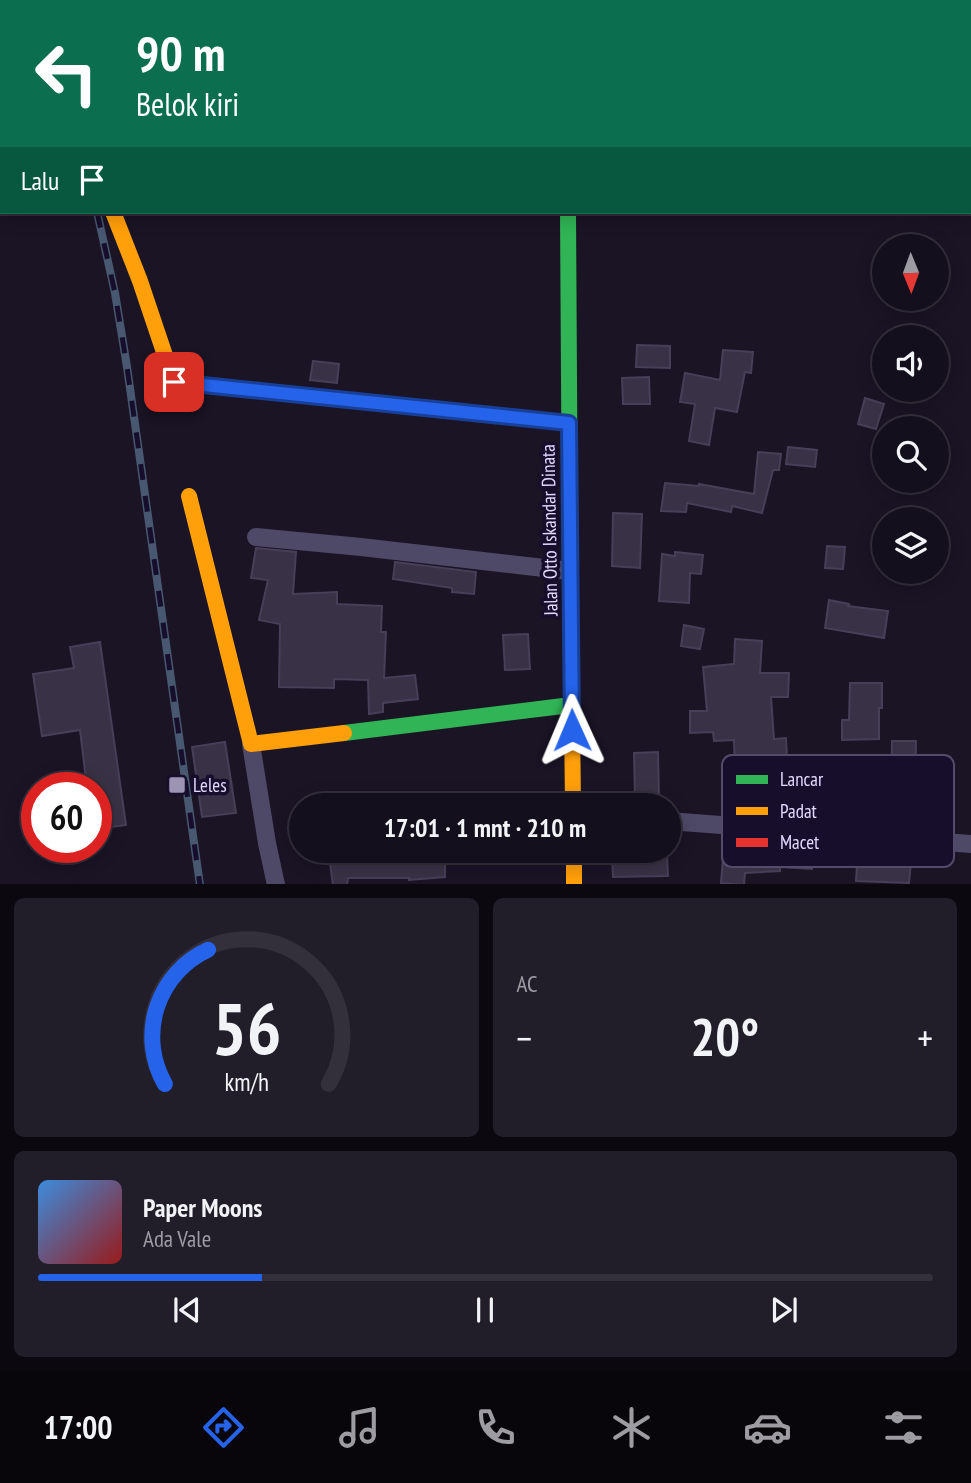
<!DOCTYPE html>
<html lang="id">
<meta charset="utf-8">
<style>
body{margin:0;font-family:"PT Sans Narrow",sans-serif;background:#211d29;color:#f1f3f6;height:100vh;display:flex;flex-direction:column;font-size:26px;white-space:nowrap}
*{box-sizing:border-box;margin:0}
p{font-size:23px;color:#9d9ca3}
.icon{flex:none;width:38px;height:38px;fill:none;stroke:currentColor;stroke-width:2;stroke-linecap:round;stroke-linejoin:round}
.map{position:relative;height:884px;overflow:hidden}
.details{display:flex;flex-direction:column;gap:14px;padding:14px;background:#0b080f;flex:1}
.details>*{flex:none}
.banner{position:absolute;left:0px;top:0px;width:971px;height:214px;box-shadow:0 4px 18px #0003,0 0 0 2px #332f3b;background:#0b6e4f;color:#fff;overflow:hidden}
.needle{width:46px;rotate:179deg}
.tools{position:absolute;left:872px;top:234px;display:grid;gap:14px}
.tools a{display:grid;place-items:center;width:77px;height:77px;border-radius:50%;background:#140f1c;box-shadow:0 4px 18px #0003,0 0 0 2px #332f3b;font-size:35px}
.speed{position:absolute;left:21px;top:772px;display:flex;gap:14px;font-size:35px;font-weight:700;text-align:center}
.speed>*{display:grid;place-content:center;width:91px;height:91px;border-radius:50%;background:#140f1c;box-shadow:0 4px 18px #0003,0 0 0 2px #332f3b;line-height:1}
.speed .limit{border:10px solid #d22;background:#fff;color:#111}
.pin{position:absolute;display:grid;place-items:center;width:60px;height:60px;color:#fff;margin:-30px;border-radius:14px;box-shadow:0 4px 10px #0006}
.me{position:absolute;width:77px;margin:-38px;rotate:359deg;stroke-linejoin:round;filter:drop-shadow(0 0 5px #0008)}
.turn{display:flex;align-items:center;gap:24px;height:147px;padding:0 21px;font-size:32px}
.turn .icon{width:91px;height:91px;stroke-width:2.5}
.turn b{display:block;font-size:49px;line-height:60px}
.then{display:flex;align-items:center;height:66px;padding:0 21px;background:#0003;gap:14px;font-size:26px}
.big{font-size:52px;font-weight:600;line-height:1.1}
.details .widget{flex:1;display:flex;flex-direction:column;justify-content:center;gap:10px;min-width:0;padding:0 24px;border-radius:10px;background:#211d29}
.details .dial{align-items:center;gap:0}
.dial svg{height:182px;overflow:visible;fill:none;stroke:#332f3b;stroke-width:7;stroke-linecap:round;text-anchor:middle}
.dial text{fill:#f1f3f6;stroke:none}
.song{display:flex;align-items:center;gap:21px}
.cover{width:84px;height:84px;border-radius:10px;background:linear-gradient(135deg,hsl(210 70% 55%),hsl(0 70% 35%))}
.played{height:7px;border-radius:4px;background:linear-gradient(90deg,#2563eb 25%,#332f3b 25%)}
.keys{display:flex;justify-content:space-around;direction:ltr}
.heat{display:flex;justify-content:space-between;align-items:center;font-size:38px;direction:ltr}
.details .tiles{flex:1;display:grid;gap:14px;grid-template-columns:1fr 1fr}
.widget:last-child{grid-column:span 2}
.trip{position:absolute;left:289px;top:793px;width:392px;height:70px;border-radius:35px;background:#140f1c;box-shadow:0 4px 18px #0003,0 0 0 2px #332f3b;font-weight:600;line-height:70px;text-align:center}
.tab-bar{display:flex;height:112px;justify-content:space-around;align-items:center;background:#08060b;color:#9d9ca3}
.tab-bar .icon{width:49px;height:49px}
.tab-bar .on{color:#2563eb}
.tab-bar b{font-size:32px;color:#f1f3f6}
.map>svg:first-child{display:block}
</style>
<div class="map">
<svg width="971" height="885" viewBox="0 0 971 885">
<rect width="100%" height="100%" fill="#1a1425"/>
<g fill="#393246" stroke="#473f58" stroke-width="2">
<polygon points="637,345 670,346 670,368 636,367"/>
<polygon points="723,350 753,352 751,373 745,372 737,412 715,408 709,445 689,441 695,404 680,402 685,373 720,380"/>
<polygon points="313,361 339,364 337,383 310,380"/>
<polygon points="649,377 650,404 623,404 622,378"/>
<polygon points="865,398 884,404 876,429 858,424"/>
<polygon points="788,447 817,450 815,467 786,464"/>
<polygon points="758,452 781,454 779,470 773,470 762,513 732,506 731,512 687,503 686,512 661,511 665,483 699,486 699,484 754,494"/>
<polygon points="613,513 642,514 640,568 612,566"/>
<polygon points="827,546 845,547 843,569 825,568"/>
<polygon points="256,548 296,552 293,594 337,592 337,604 382,606 381,632 386,632 384,678 415,675 418,699 383,703 383,712 369,714 368,680 334,679 334,688 279,687 280,624 259,620 268,580 251,578"/>
<polygon points="675,552 703,555 701,574 690,573 689,603 659,601 662,554 675,556"/>
<polygon points="395,562 476,572 474,594 452,592 452,588 393,579"/>
<polygon points="829,600 849,604 848,606 888,611 884,638 825,628"/>
<polygon points="684,625 704,629 700,649 681,646"/>
<polygon points="528,634 530,669 505,670 503,635"/>
<polygon points="735,639 762,641 760,673 789,673 788,697 771,697 774,739 786,738 787,759 831,759 830,791 833,812 806,815 804,802 764,802 764,798 747,796 751,771 735,772 734,740 714,741 713,732 690,733 690,711 707,711 703,667 734,664"/>
<polygon points="100,642 126,825 96,829 96,788 87,788 80,730 42,736 33,674 74,668 70,647"/>
<polygon points="850,683 882,683 882,708 879,708 879,739 842,740 842,720 849,720"/>
<polygon points="892,741 916,741 915,798 898,796 898,791 891,791"/>
<polygon points="225,742 236,813 202,817 192,747"/>
<polygon points="658,752 659,799 635,800 634,753"/>
<polygon points="791,844 814,846 812,869 780,867 780,871 745,873 744,885 721,883 724,846 748,849 747,854 790,851"/>
<polygon points="858,847 912,851 909,883 856,881"/>
<polygon points="379,855 379,860 424,855 424,858 445,859 445,877 409,880 409,878 348,878 347,885 333,885 329,856"/>
<polygon points="667,855 668,876 613,877 612,856"/>
</g>
<g fill="none" stroke-linecap="round" stroke-linejoin="round">
<g stroke="#4e4966" stroke-width="18">
<polyline points="26,0 27,2"/>
<polyline points="256,537 361,547 570,571"/>
<polyline points="251,744 267,843 276,885"/>
<polyline points="668,821 971,844"/>
</g>
<g stroke="#30b455" stroke-width="16">
<polyline points="568,212 570,546"/>
<polyline points="344,733 571,705"/>
</g>
<g stroke="#ff9f0a" stroke-width="16">
<polyline points="113,212 140,281 174,382 349,400"/>
<polyline points="189,496 251,744 344,733"/>
<polyline points="570,546 573,805"/>
<polyline points="574,850 574,885"/>
</g>
<g stroke="#e5322d" stroke-width="16">
<polyline points="567,0 567,2"/>
<polyline points="349,400 569,423"/>
</g>
<defs>
<g id="rail">
<polyline points="3,0 4,2"/>
<polyline points="97,212 115,293 127,367 200,885"/>
</g>
</defs>
<use href="#rail" stroke="#485870" stroke-width="8"/>
<use href="#rail" stroke="#170e2b" stroke-width="5" stroke-dasharray="16" stroke-linecap="butt"/>
</g>
<g fill="none" stroke-linecap="round" stroke-linejoin="round">
<defs>
<polyline id="route" points="174,382 569,423 572,730"/>
</defs>
<use href="#route" stroke="#184099" stroke-width="18"/>
<use href="#route" stroke="#2563eb" stroke-width="12"/>
</g>
<rect fill="#9c94b3" stroke="#170e2b" stroke-width="2.5" x="168" y="776" width="18" height="18" rx="3.5"/>
<g text-anchor="middle" dominant-baseline="central" stroke-width="7" stroke-linejoin="round" paint-order="stroke">
<g font-size="19" fill="#e2d9ff" stroke="#170e2b">
<text transform="translate(549 530) rotate(-91)">Jalan Otto Iskandar Dinata</text>
</g>
<g font-size="19" fill="#e2d9ff" stroke="#170e2b" text-anchor="start">
<text x="193" y="785">Leles</text>
</g>
</g>
<rect x="722" y="755" width="232" height="112" rx="10" fill="#170e2b" stroke="#544b6b" stroke-width="2"/>
<rect x="736" y="775" width="32" height="9" fill="#30b455"/>
<rect x="736" y="807" width="32" height="8" fill="#ff9f0a"/>
<rect x="736" y="838" width="32" height="9" fill="#e5322d"/>
<g font-size="19" fill="#e2d9ff">
<text x="780" y="786">Lancar</text>
<text x="780" y="818">Padat</text>
<text x="780" y="849">Macet</text>
</g>
</svg>
<div class="tools">
<a><svg class="needle" viewBox="-14 -14 28 28"><path d="M0-13l5 13h-10z" fill="#e53935"/><path d="M0 13l5-13h-10z" fill="#9d9ca3"/></svg></a>
<a><svg class="icon" aria-label="sound" viewBox="0 0 24 24"><path d="M4 9h4l5-4v14l-5-4H4zM17 9q2 3 0 6"/></svg></a>
<a><svg class="icon" aria-label="search" viewBox="0 0 24 24"><circle cx="10" cy="10" r="6"/><path d="M15 15l6 6"/></svg></a>
<a><svg class="icon" aria-label="layers" viewBox="0 0 24 24"><path d="M12 4l9 5-9 5-9-5zM3 14l9 5 9-5"/></svg></a>
</div>
<div class="speed"><div class="limit">60</div></div>
<div class="pin" style="left:174px;top:382px;background:#d93025"><svg class="icon" aria-label="arrive" viewBox="0 0 24 24"><path d="M6 21V4h12l-3 4 3 4H6"/></svg></div>
<svg class="me" style="left:572px;top:730px" viewBox="-20 -20 40 40"><path d="M0-17L14 15 0 8-14 15z" fill="#2563eb" stroke="#fff" stroke-width="4"/></svg>
<div class="trip">17:01 · 1 mnt · 210 m</div>
<div class="banner">
<div class="turn"><svg class="icon" aria-label="left" viewBox="0 0 24 24"><path d="M17 20v-9H6M10 6l-5 5 5 5"/></svg><div><b>90 m</b>Belok kiri</div></div>
<div class="then">Lalu<svg class="icon" aria-label="arrive" viewBox="0 0 24 24"><path d="M6 21V4h12l-3 4 3 4H6"/></svg></div>
</div>
</div>
<section class="details">
<div class="tiles">
<div class="widget dial"><svg viewBox="0 0 100 80">
<path d="M14 69A42 42 0 1 1 86 69"/>
<path d="M14 69A42 42 0 0 1 33 10" stroke="#2563eb"/>
<text x="50" y="56" font-size="32" font-weight="700">56</text>
<text x="50" y="72" font-size="11">km/h</text>
</svg></div>
<div class="widget"><p>AC</p>
<div class="heat"><a>−</a><b class="big">20°</b><a>+</a></div>
</div>
<div class="widget">
<div class="song"><i class="cover"></i><div><b>Paper Moons</b><p>Ada Vale</p></div></div>
<div class="played"></div>
<div class="keys"><svg class="icon" aria-label="previous" viewBox="0 0 24 24"><path d="M18 5L8 12l10 7zM5 5v14"/></svg><svg class="icon" aria-label="pause" viewBox="0 0 24 24"><path d="M8 5v14M16 5v14"/></svg><svg class="icon" aria-label="next" viewBox="0 0 24 24"><path d="M6 5l10 7-10 7zM19 5v14"/></svg></div>
</div>
</div>
</section>
<nav class="tab-bar">
<b>17:00</b>
<svg class="icon on" aria-label="directions" viewBox="0 0 24 24"><path d="M12 3l9 9-9 9-9-9zM9 14v-3h6M13 9l2 2-2 2"/></svg>
<svg class="icon" aria-label="music" viewBox="0 0 24 24"><path d="M9 18V5l10-2v13"/><circle cx="6" cy="18" r="3"/><circle cx="16" cy="16" r="3"/></svg>
<svg class="icon" aria-label="phone" viewBox="0 0 24 24"><path d="M5 4h4l2 5-3 2q2 4 5 5l2-3 5 2v4C11 20 4 13 5 4z"/></svg>
<svg class="icon" aria-label="climate" viewBox="0 0 24 24"><path d="M12 3v18M4 7l16 10M4 17L20 7"/></svg>
<svg class="icon" aria-label="car" viewBox="0 0 24 24"><path d="M5 17H2v-5l4-1 3-4h7l3 4 3 1v5h-3M9 17h6M6 11h13"/><circle cx="7" cy="17" r="2"/><circle cx="17" cy="17" r="2"/></svg>
<svg class="icon" aria-label="filters" viewBox="0 0 24 24"><path d="M4 7h16M4 17h16"/><circle cx="9" cy="7" r="2"/><circle cx="15" cy="17" r="2"/></svg>
</nav>
